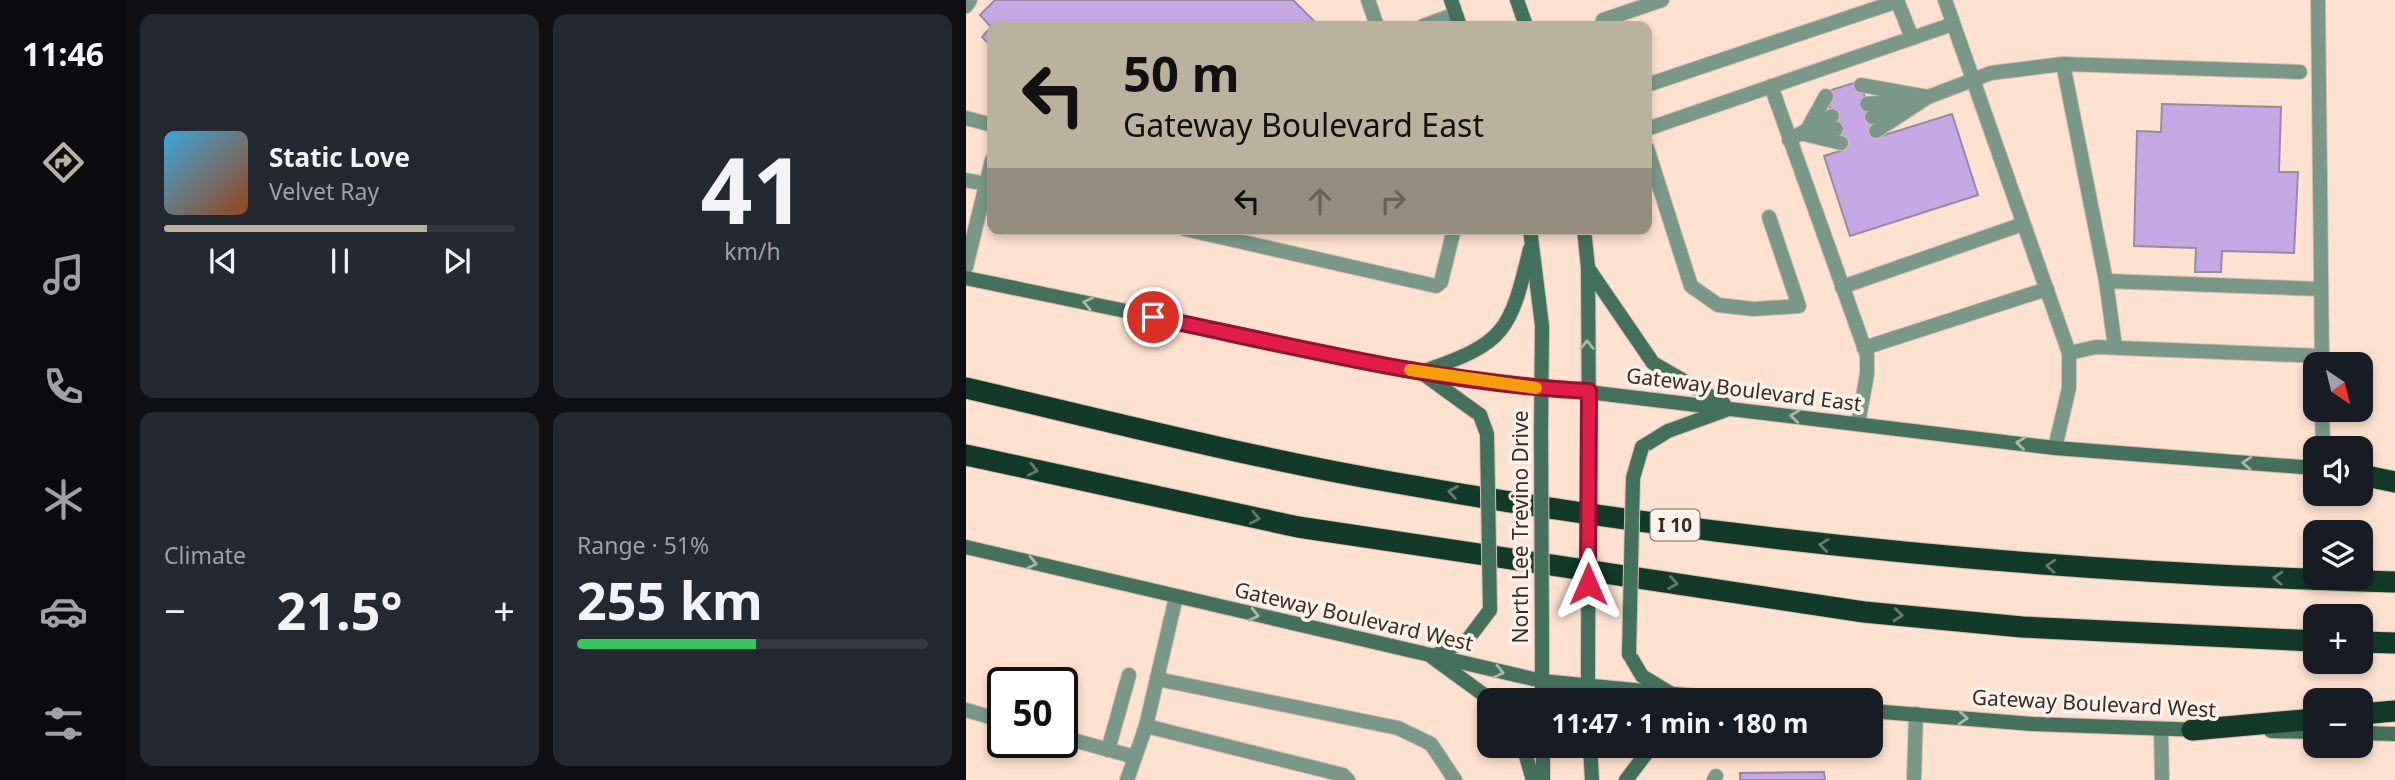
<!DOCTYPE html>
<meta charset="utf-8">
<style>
body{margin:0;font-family:"Noto Sans",sans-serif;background:#242831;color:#f1f3f6;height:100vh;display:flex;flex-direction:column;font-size:26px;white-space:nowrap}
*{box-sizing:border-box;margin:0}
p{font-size:23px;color:#9ea1a6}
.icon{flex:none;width:38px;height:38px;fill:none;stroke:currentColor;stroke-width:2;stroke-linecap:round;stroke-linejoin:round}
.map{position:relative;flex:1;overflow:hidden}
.side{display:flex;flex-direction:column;gap:14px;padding:14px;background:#0d0f14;width:840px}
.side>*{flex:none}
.hud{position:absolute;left:21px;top:21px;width:665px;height:214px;border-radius:14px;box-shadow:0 4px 10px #0003;background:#bbb29e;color:#111;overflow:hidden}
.needle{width:46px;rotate:145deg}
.controls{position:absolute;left:1337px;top:352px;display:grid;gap:14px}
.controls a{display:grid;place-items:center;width:70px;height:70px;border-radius:14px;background:#171b24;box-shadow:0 4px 10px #0003;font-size:35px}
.speed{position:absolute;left:21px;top:667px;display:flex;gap:14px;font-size:35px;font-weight:700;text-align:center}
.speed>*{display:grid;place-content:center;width:91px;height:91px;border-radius:50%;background:#171b24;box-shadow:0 4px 10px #0003;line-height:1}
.speed .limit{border:4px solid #111;border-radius:10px;background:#fff;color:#111}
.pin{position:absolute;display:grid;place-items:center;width:60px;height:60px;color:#fff;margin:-30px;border:4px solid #fff;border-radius:50%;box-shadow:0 2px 7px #0007}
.me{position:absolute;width:77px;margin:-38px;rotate:0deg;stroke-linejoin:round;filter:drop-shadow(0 0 5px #0008)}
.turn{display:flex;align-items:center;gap:24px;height:147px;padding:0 21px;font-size:32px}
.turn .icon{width:91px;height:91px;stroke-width:2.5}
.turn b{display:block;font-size:49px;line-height:60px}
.lanes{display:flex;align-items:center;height:66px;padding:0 21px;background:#0003;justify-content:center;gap:35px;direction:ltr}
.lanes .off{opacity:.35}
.big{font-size:52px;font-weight:700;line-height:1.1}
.side .tile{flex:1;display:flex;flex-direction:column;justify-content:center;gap:10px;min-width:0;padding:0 24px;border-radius:14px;background:#242831}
.side .dial{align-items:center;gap:0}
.dial b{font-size:91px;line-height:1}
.song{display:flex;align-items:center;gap:21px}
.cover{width:84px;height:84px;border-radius:10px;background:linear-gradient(135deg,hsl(200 70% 55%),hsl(20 70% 35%))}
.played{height:7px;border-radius:4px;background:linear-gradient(90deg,#bbb29e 75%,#363941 75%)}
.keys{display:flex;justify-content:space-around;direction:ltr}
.heat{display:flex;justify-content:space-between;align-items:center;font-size:38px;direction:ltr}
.charge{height:10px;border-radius:5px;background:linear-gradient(90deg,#34c759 51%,#363941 0)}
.side .tiles{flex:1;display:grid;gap:14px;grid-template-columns:repeat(2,1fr)}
.trip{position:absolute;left:511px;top:688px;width:406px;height:70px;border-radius:14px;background:#171b24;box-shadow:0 4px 10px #0003;font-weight:700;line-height:70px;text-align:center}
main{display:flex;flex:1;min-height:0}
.tab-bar{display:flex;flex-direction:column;width:126px;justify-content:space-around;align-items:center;background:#090b0e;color:#9ea1a6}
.tab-bar .icon{width:49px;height:49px}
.tab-bar .on{color:#bbb29e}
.tab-bar b{font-size:32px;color:#f1f3f6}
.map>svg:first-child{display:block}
</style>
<main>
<nav class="tab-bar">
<b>11:46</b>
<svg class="icon on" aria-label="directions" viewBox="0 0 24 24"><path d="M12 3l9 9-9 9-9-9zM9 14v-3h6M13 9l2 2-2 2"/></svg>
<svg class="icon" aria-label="music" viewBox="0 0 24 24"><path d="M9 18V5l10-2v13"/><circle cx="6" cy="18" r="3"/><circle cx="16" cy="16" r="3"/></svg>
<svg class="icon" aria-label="phone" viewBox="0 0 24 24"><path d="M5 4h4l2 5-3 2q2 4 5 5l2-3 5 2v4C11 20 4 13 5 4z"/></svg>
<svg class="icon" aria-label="climate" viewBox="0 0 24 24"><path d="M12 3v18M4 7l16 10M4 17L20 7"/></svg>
<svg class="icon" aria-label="car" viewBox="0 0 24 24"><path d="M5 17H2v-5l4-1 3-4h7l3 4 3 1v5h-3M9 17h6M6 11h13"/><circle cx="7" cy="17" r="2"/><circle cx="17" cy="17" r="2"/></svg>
<svg class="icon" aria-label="filters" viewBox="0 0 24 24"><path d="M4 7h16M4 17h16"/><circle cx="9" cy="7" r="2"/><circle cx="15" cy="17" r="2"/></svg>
</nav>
<section class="side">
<div class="tiles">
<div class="tile">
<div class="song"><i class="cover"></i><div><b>Static Love</b><p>Velvet Ray</p></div></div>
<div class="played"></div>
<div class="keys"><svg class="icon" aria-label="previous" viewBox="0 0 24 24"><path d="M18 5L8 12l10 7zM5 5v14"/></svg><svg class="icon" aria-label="pause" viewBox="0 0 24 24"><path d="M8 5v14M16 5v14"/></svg><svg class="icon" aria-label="next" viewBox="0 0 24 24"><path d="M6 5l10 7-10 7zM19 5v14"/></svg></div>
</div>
<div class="tile dial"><b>41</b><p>km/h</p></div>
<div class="tile"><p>Climate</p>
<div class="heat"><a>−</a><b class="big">21.5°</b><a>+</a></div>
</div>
<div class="tile"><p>Range · 51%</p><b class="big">255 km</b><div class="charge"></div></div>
</div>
</section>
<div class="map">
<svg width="1429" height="780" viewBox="0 0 1429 780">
<rect width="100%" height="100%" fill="#fee1cf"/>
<g fill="#c6a8e5" stroke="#968aa4" stroke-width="2">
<polygon points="29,0 327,0 353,26 26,26 26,47 16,37 25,27 14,15"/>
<polygon points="894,81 912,137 986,114 1012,195 884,236 858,156 877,150 859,92"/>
<polygon points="1196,104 1315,107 1313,172 1332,172 1328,253 1256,251 1255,272 1229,272 1230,248 1168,246 1171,131 1195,132"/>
<polygon points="858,772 859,780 774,780 774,773"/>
</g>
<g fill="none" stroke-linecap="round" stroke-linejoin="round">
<defs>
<g id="service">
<polyline points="402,0 411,26"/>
<polyline points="931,0 946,38"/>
<polyline points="979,0 1103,353 1103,388 1089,448"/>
<polyline points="1352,0 1356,364"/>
<polyline points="0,6 4,0"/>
<polyline points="457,26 489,14"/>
<polyline points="639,26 637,20 696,0"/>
<polyline points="1097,64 1334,72"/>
<polyline points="681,85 932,1"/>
<polyline points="895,85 962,97"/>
<polyline points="805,86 901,355 901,374 892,424"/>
<polyline points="901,104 947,99"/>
<polyline points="906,117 935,107"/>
<polyline points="0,118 26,125"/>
<polyline points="681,129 987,24"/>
<polyline points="841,130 860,96"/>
<polyline points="910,131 962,97 1025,73 1097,64 1140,281"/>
<polyline points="847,133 870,129"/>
<polyline points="838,134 875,143"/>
<polyline points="823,140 866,116"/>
<polyline points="681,148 725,286 752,305 788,309 833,306 803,217"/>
<polyline points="0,180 26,185"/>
<polyline points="219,229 470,286 475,282 488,229"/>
<polyline points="0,267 26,160"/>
<polyline points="876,287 1057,224"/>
<polyline points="1149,347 1140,281 1355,289"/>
<polyline points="898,348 1081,289"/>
<polyline points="1103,353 1130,347 1356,356"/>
<polyline points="1356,410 1357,448"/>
<polyline points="191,679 432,728 465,744 489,780"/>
<polyline points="0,710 37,721"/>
<polyline points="180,726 210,597"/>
<polyline points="1195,729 1196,780"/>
<polyline points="96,737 169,757"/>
<polyline points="142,750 163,675"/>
<polyline points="161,780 180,726 377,775 382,780"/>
<polyline points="748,780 750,776"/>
<polyline points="948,780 950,714"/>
</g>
<g id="secondary">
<polyline points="485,0 494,26"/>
<polyline points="551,0 560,26"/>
<polyline points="564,229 576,326 575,430"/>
<polyline points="618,229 622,268 623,437"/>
<polyline points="622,268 687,363 758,404"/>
<polyline points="0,278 455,372 1089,448 1349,468"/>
<path d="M458,371C540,343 544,331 564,249"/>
<polyline points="456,373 514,415"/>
<polyline points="676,447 702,431 760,410"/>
<polyline points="0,547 576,681 770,700"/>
<polyline points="502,639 466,657 525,700"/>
<polyline points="576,648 576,700"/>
<polyline points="663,654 676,676 704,693"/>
<polyline points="622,662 622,700"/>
<polyline points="905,711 1066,724 1235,730"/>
<polyline points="1305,731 1349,732"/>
<polyline points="1395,733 1429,734"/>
<polyline points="557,746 567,780"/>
<polyline points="577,746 577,780"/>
<polyline points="624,746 626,780"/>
<polyline points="660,780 686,746"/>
</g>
<g id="motorway">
<path d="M0,388C141,421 282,457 425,482C757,541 1092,573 1429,582"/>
<polyline points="0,455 332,527 898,612 1056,627 1349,641"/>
<polyline points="1395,475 1429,482"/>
<polyline points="1395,642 1429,643"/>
<polyline points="1395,714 1429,711"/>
<polyline points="1226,730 1349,719"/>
</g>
</defs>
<use href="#service" stroke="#d6bdad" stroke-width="16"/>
<use href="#secondary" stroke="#d6bdad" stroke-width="16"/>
<use href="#motorway" stroke="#d6bdad" stroke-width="23"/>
<use href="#service" stroke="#7a9888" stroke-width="14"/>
<use href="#secondary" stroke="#44715b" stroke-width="14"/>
<use href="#motorway" stroke="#123a29" stroke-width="21"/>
<defs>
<g id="secondary-bridge">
<polyline points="575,430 576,648"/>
<polyline points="502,639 524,610 521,434 514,415"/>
<polyline points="663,654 667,478 676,447"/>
<polyline points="622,662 623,437"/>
</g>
</defs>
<use href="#secondary-bridge" stroke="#d6bdad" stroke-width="16" stroke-linecap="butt"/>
<use href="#secondary-bridge" stroke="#44715b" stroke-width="14"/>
</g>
<defs><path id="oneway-chevron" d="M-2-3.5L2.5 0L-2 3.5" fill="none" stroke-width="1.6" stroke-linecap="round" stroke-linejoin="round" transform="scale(1.75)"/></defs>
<g stroke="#aab8aa">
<use href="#oneway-chevron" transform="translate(122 303) rotate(-168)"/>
<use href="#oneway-chevron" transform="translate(621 345) rotate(-90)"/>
<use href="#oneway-chevron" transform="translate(829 416) rotate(-173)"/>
<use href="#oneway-chevron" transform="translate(1055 443) rotate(-173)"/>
<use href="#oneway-chevron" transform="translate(1281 463) rotate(-176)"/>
<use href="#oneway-chevron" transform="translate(66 563) rotate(13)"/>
<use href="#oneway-chevron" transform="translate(288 615) rotate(13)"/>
<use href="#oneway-chevron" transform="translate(533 672) rotate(13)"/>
<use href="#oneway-chevron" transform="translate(997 718) rotate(4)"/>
</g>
<g stroke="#657a6d">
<use href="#oneway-chevron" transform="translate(67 470) rotate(13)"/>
<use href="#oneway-chevron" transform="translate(487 492) rotate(-171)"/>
<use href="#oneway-chevron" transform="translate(289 518) rotate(12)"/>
<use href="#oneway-chevron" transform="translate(858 545) rotate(-173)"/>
<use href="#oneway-chevron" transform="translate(1085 566) rotate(-176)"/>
<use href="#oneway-chevron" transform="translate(1312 578) rotate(-177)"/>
<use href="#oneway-chevron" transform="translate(707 583) rotate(8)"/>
<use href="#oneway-chevron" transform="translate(932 615) rotate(5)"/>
</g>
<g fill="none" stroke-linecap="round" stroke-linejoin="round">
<defs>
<path id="route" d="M187,317C331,347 476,384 623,391L622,584"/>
</defs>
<use href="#route" stroke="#92132f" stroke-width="18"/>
<use href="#route" stroke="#e11d48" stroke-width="12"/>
<polyline stroke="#f59e0b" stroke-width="12" points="444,370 570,388"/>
</g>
<g text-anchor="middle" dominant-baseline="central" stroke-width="7" stroke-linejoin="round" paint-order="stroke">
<rect fill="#fef2eb" stroke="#736861" stroke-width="2" x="684.5" y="509.5" width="49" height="31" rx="5"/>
<g font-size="19" font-weight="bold" fill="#382d26">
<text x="709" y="525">I 10</text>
</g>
<g font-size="21" fill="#382d26" stroke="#fef2eb">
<text transform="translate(778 389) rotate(7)">Gateway Boulevard East</text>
<text transform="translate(554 527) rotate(-90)">North Lee Trevino Drive</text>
<text transform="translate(388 616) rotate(13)">Gateway Boulevard West</text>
<text transform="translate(1128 703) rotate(3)">Gateway Boulevard West</text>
</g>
</g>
</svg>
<div class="controls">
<a><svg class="needle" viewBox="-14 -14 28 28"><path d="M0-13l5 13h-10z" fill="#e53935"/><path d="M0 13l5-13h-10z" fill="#9ea1a6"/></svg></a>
<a><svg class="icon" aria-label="sound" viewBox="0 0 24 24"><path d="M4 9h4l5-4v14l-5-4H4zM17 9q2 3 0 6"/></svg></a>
<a><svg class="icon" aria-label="layers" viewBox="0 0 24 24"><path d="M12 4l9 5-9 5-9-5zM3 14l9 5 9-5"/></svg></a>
<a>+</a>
<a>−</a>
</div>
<div class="speed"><div class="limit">50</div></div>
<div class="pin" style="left:187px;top:317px;background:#d93025"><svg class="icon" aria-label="arrive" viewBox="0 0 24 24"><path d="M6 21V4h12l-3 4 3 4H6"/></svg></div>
<svg class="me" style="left:622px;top:584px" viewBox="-20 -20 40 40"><path d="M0-17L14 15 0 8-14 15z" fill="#e11d48" stroke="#fff" stroke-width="4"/></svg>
<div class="trip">11:47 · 1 min · 180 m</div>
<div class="hud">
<div class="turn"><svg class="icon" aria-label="left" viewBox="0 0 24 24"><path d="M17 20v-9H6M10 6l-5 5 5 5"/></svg><div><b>50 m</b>Gateway Boulevard East</div></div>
<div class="lanes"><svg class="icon" aria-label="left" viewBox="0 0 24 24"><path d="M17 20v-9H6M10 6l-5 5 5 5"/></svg><svg class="icon off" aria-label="ahead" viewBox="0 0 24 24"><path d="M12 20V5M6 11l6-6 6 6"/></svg><svg class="icon off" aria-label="right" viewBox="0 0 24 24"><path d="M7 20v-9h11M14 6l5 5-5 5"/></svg></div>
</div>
</div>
</main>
